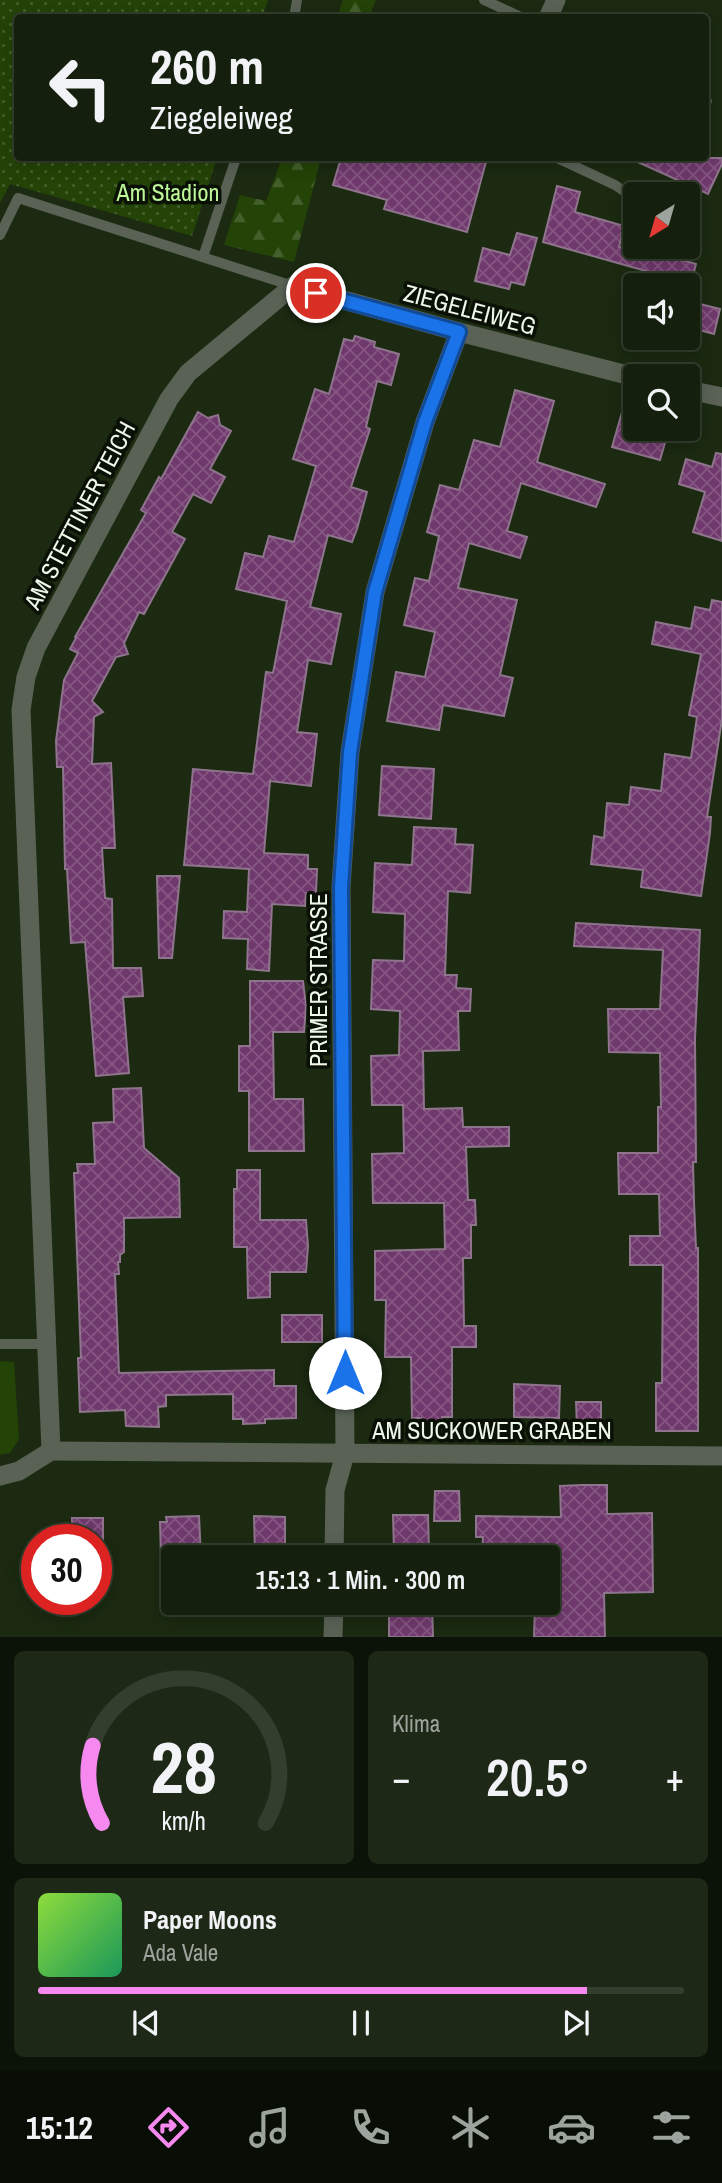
<!DOCTYPE html>
<html lang="de">
<meta charset="utf-8">
<style>
body{margin:0;font-family:"Archivo Narrow",sans-serif;background:#1d2816;color:#f1f3f6;height:100vh;display:flex;flex-direction:column;font-size:26px;white-space:nowrap}
*{box-sizing:border-box;margin:0}
p{font-size:23px;color:#9da39d}
.icon{flex:none;width:38px;height:38px;fill:none;stroke:currentColor;stroke-width:2;stroke-linecap:round;stroke-linejoin:round}
.map{position:relative;height:1637px;overflow:hidden}
.side{display:flex;flex-direction:column;gap:14px;padding:14px;background:#0b1207;flex:1}
.side>*{flex:none}
.guide{position:absolute;left:14px;top:14px;width:695px;height:147px;border-radius:7px;box-shadow:0 4px 18px #0003,0 0 0 2px #333e2e;background:#14200d;color:#f1f3f6;overflow:hidden}
.needle{width:46px;rotate:217deg}
.buttons{position:absolute;left:623px;top:182px;display:grid;gap:14px}
.buttons a{display:grid;place-items:center;width:77px;height:77px;border-radius:7px;background:#14200d;box-shadow:0 4px 18px #0003,0 0 0 2px #333e2e;font-size:35px}
.speed{position:absolute;left:21px;top:1524px;display:flex;gap:14px;font-size:35px;font-weight:700;text-align:center}
.speed>*{display:grid;place-content:center;width:91px;height:91px;border-radius:50%;background:#14200d;box-shadow:0 4px 18px #0003,0 0 0 2px #333e2e;line-height:1}
.speed .limit{border:10px solid #d22;background:#fff;color:#111}
.pin{position:absolute;display:grid;place-items:center;width:60px;height:60px;color:#fff;margin:-30px;border:4px solid #fff;border-radius:50%;box-shadow:0 2px 7px #0007}
.me{position:absolute;width:77px;margin:-38px;rotate:0deg;stroke-linejoin:round;filter:drop-shadow(0 0 5px #0008)}
.turn{display:flex;align-items:center;gap:24px;height:147px;padding:0 21px;font-size:32px}
.turn .icon{width:91px;height:91px;stroke-width:2.5}
.turn b{display:block;font-size:49px;line-height:60px}
.big{font-size:52px;font-weight:600;line-height:1.1}
.side .card{flex:1;display:flex;flex-direction:column;justify-content:center;gap:10px;min-width:0;padding:0 24px;border-radius:10px;background:#1d2816}
.side .dial{align-items:center;gap:0}
.dial svg{height:182px;overflow:visible;fill:none;stroke:#333e2e;stroke-width:7;stroke-linecap:round;text-anchor:middle}
.dial text{fill:#f1f3f6;stroke:none}
.song{display:flex;align-items:center;gap:21px}
.cover{width:84px;height:84px;border-radius:10px;background:linear-gradient(135deg,hsl(90 70% 55%),hsl(150 70% 35%))}
.played{height:7px;border-radius:4px;background:linear-gradient(90deg,#f589ef 85%,#333e2e 85%)}
.keys{display:flex;justify-content:space-around;direction:ltr}
.heat{display:flex;justify-content:space-between;align-items:center;font-size:38px;direction:ltr}
.side .tiles{flex:1;display:grid;gap:14px;grid-template-columns:1fr 1fr}
.card:last-child{grid-column:span 2}
.trip{position:absolute;left:161px;top:1545px;width:399px;height:70px;border-radius:7px;background:#14200d;box-shadow:0 4px 18px #0003,0 0 0 2px #333e2e;font-weight:600;line-height:70px;text-align:center}
.menu{display:flex;height:112px;justify-content:space-around;align-items:center;background:#080d05;color:#9da39d}
.menu .icon{width:49px;height:49px}
.menu .current{color:#f589ef}
.menu b{font-size:32px;color:#f1f3f6}
.map>svg:first-child{display:block}
</style>
<div class="map">
<svg width="722" height="1637" viewBox="0 0 722 1637">
<defs>
<pattern id="forest-firs" width="22" height="20" patternUnits="userSpaceOnUse" patternTransform="scale(1.75)"><rect width="22" height="20" fill="#244307"/><path d="M5 1l3.5 6h-7zM16 11l3.5 6h-7z" fill="#445f2b"/></pattern>
<pattern id="garden-dots" width="8" height="8" patternUnits="userSpaceOnUse" patternTransform="scale(1.75)"><rect width="8" height="8" fill="#244307"/><path d="M2 2h.1M6 6h.1" fill="none" stroke="#445f2b" stroke-width="1.8" stroke-linecap="round"/></pattern>
<pattern id="building-cross-hatch" width="8" height="8" patternUnits="userSpaceOnUse" patternTransform="scale(1.75)"><rect width="8" height="8" fill="#70396d"/><path d="M0 0l8 8M0 8l8-8" fill="none" stroke="#855682"/></pattern>
</defs>
<rect width="100%" height="100%" fill="#1b2a11"/>
<polygon fill="#244307" points="0,1361 14,1362 19,1439 10,1453 0,1455"/>
<g fill="url(#forest-firs)">
<polygon points="343,0 376,0 369,17 337,17"/>
<polygon points="282,158 321,158 294,262 224,245 240,195 266,201"/>
</g>
<polygon fill="url(#garden-dots)" points="0,0 268,0 262,17 18,18 18,158 217,158 192,236 10,184 0,203"/>
<g fill="url(#building-cross-hatch)" stroke="#8e748c" stroke-width="2">
<polygon points="341,158 487,158 467,232 384,209 387,200 333,185"/>
<polygon points="629,158 722,158 722,164 708,194"/>
<polygon points="557,186 580,192 575,212 624,226 619,247 636,247 696,264 691,283 668,277 664,285 642,285 646,271 543,242"/>
<polygon points="517,233 537,238 524,285 511,282 509,289 475,281 483,248 510,255"/>
<polygon points="688,301 720,309 714,334 688,327"/>
<polygon points="355,336 375,342 374,347 399,354 391,385 377,381 366,427 370,429 351,487 367,492 357,529 352,542 328,535 310,607 341,614 331,664 308,660 297,732 317,734 311,786 270,781 264,853 308,855 308,869 317,869 316,893 306,893 305,906 272,904 269,971 247,969 248,939 223,938 224,911 247,912 249,869 184,865 193,769 253,774 266,672 273,673 287,601 236,589 245,553 263,557 269,536 294,542 316,466 293,459 315,389 329,394 344,339 353,341"/>
<polygon points="629,388 635,389 635,429 654,429 653,432 667,436 660,460 612,447"/>
<polygon points="515,390 554,401 537,462 605,484 596,507 521,483 507,531 527,537 520,558 469,543 458,588 517,600 500,675 513,678 504,716 443,705 439,730 387,721 396,672 425,677 435,632 404,625 415,578 429,581 439,536 427,532 440,485 459,490 474,440 500,447"/>
<polygon points="198,412 208,418 218,415 220,425 231,431 210,469 225,477 211,503 193,494 172,532 185,539 144,614 139,612 124,643 128,654 116,657 92,701 103,712 94,717 92,764 111,763 115,848 102,848 105,898 112,899 113,968 141,968 143,996 123,997 129,1073 96,1076 85,942 71,943 67,869 65,869 63,767 57,767 56,741 64,680 78,653 70,649 76,638 75,637 146,513 141,510 159,477 161,479"/>
<polygon points="716,453 722,454 722,541 693,532 705,492 679,484 686,459 712,467"/>
<polygon points="712,600 722,602 722,719 707,817 711,817 710,833 701,896 641,887 643,870 591,864 594,836 604,838 607,803 629,805 631,787 661,791 665,754 691,758 697,717 689,715 701,654 652,644 656,622 691,629 695,607 710,610"/>
<polygon points="382,766 434,769 431,819 379,815"/>
<polygon points="414,827 456,829 455,844 473,845 470,893 448,891 445,975 457,975 456,988 471,989 470,1011 458,1011 459,1050 423,1051 424,1109 462,1108 463,1127 509,1127 509,1146 466,1147 468,1200 475,1200 476,1225 471,1225 471,1258 463,1258 464,1326 476,1326 476,1347 452,1347 452,1417 442,1417 442,1422 421,1422 421,1418 412,1418 411,1357 385,1357 386,1300 375,1300 375,1251 445,1249 444,1203 373,1203 372,1154 404,1153 403,1105 372,1105 371,1056 399,1055 400,1011 371,1009 373,960 404,961 405,914 373,912 375,863 412,865"/>
<polygon points="157,876 180,876 172,958 159,958"/>
<polygon points="576,923 700,930 695,1039 696,1162 693,1162 694,1202 696,1248 698,1248 698,1431 656,1431 656,1383 662,1383 663,1265 630,1265 630,1236 660,1236 659,1194 619,1194 618,1153 658,1153 658,1107 661,1107 660,1053 609,1052 608,1009 660,1009 663,950 574,946"/>
<polygon points="250,981 303,981 306,1006 304,1032 273,1032 274,1099 303,1099 304,1151 249,1151 249,1091 239,1091 239,1046 250,1046"/>
<polygon points="141,1088 144,1148 179,1178 180,1217 124,1218 124,1252 120,1255 120,1262 118,1262 119,1274 115,1274 119,1373 274,1370 274,1386 296,1386 296,1418 265,1419 265,1423 243,1424 243,1419 233,1419 233,1394 166,1395 166,1406 158,1407 159,1427 126,1426 125,1410 80,1412 78,1358 81,1358 74,1173 78,1173 77,1164 95,1164 93,1123 114,1122 113,1089"/>
<polygon points="237,1170 260,1170 260,1220 306,1220 308,1246 306,1272 270,1272 270,1297 248,1298 247,1247 234,1247 234,1189 237,1189"/>
<rect x="282" y="1315" width="40" height="27"/>
<polygon points="514,1384 560,1386 559,1418 514,1417"/>
<polygon points="576,1402 601,1402 601,1427 577,1428"/>
<polygon points="582,1485 607,1485 607,1514 652,1513 653,1592 604,1593 605,1637 534,1637 535,1603 548,1603 548,1556 482,1556 483,1537 476,1537 476,1516 561,1517 560,1486"/>
<polygon points="435,1491 459,1491 460,1521 434,1521"/>
<polygon points="393,1515 428,1515 429,1552 394,1552"/>
<polygon points="199,1516 201,1557 161,1558 160,1522 167,1522 166,1517"/>
<polygon points="254,1516 285,1517 285,1554 255,1553"/>
<rect x="72" y="1518" width="31" height="22"/>
<polygon points="411,1603 432,1603 433,1637 389,1637 389,1612 410,1613"/>
</g>
<g fill="none" stroke-linecap="round" stroke-linejoin="round">
<g stroke="#5a6256" stroke-width="10">
<polyline points="484,0 523,18"/>
<polyline points="294,18 297,0"/>
<polyline points="705,100 707,101"/>
<polyline points="557,158 615,185 635,199"/>
<polyline points="0,235 18,198 293,286"/>
<polyline points="203,257 236,158"/>
<polyline points="0,1344 46,1344"/>
</g>
<g stroke="#5a6256" stroke-width="19">
<polyline points="548,18 556,0"/>
<polyline points="688,390 722,397"/>
<polyline points="51,1451 21,710 26,677 36,648 169,399 188,373 293,286 459,332 635,377"/>
<polyline points="51,1451 722,1456"/>
<polyline points="0,1476 19,1471 51,1451"/>
<polyline points="334,1558 335,1490 345,1454 341,887 350,752 375,592 425,422 459,332"/>
<polyline points="333,1637 334,1603"/>
</g>
</g>
<g fill="none" stroke-linecap="round" stroke-linejoin="round">
<defs>
<polyline id="route" points="316,293 459,332 425,422 375,592 350,752 341,887 345,1373"/>
</defs>
<use href="#route" stroke="#114b97" stroke-width="18"/>
<use href="#route" stroke="#1a73e8" stroke-width="12"/>
</g>
<g text-anchor="middle" dominant-baseline="central" stroke-width="7" stroke-linejoin="round" paint-order="stroke">
<g font-size="24" fill="#bdf798" stroke="#0a1006">
<text x="168" y="192">Am Stadion</text>
</g>
<g font-size="24" fill="#eef8e8" stroke="#0a1006">
<text transform="translate(470 309) rotate(15)">ZIEGELEIWEG</text>
<text transform="translate(79 515) rotate(-62)">AM STETTINER TEICH</text>
<text transform="translate(318 980) rotate(-90)">PRIMER STRASSE</text>
<text x="492" y="1430">AM SUCKOWER GRABEN</text>
</g>
</g>
</svg>
<div class="buttons">
<a><svg class="needle" viewBox="-14 -14 28 28"><path d="M0-13l5 13h-10z" fill="#e53935"/><path d="M0 13l5-13h-10z" fill="#9da39d"/></svg></a>
<a><svg class="icon" aria-label="sound" viewBox="0 0 24 24"><path d="M4 9h4l5-4v14l-5-4H4zM17 9q2 3 0 6"/></svg></a>
<a><svg class="icon" aria-label="search" viewBox="0 0 24 24"><circle cx="10" cy="10" r="6"/><path d="M15 15l6 6"/></svg></a>
</div>
<div class="speed"><div class="limit">30</div></div>
<div class="pin" style="left:316px;top:293px;background:#d93025"><svg class="icon" aria-label="arrive" viewBox="0 0 24 24"><path d="M6 21V4h12l-3 4 3 4H6"/></svg></div>
<svg class="me" style="left:345px;top:1373px" viewBox="-20 -20 40 40"><circle r="19" fill="#fff"/><path d="M0-13L10 11 0 6-10 11z" fill="#1a73e8"/></svg>
<div class="trip">15:13 · 1 Min. · 300 m</div>
<div class="guide">
<div class="turn"><svg class="icon" aria-label="left" viewBox="0 0 24 24"><path d="M17 20v-9H6M10 6l-5 5 5 5"/></svg><div><b>260 m</b>Ziegeleiweg</div></div>
</div>
</div>
<section class="side">
<div class="tiles">
<div class="card dial"><svg viewBox="0 0 100 80">
<path d="M14 69A42 42 0 1 1 86 69"/>
<path d="M14 69A42 42 0 0 1 10 35" stroke="#f589ef"/>
<text x="50" y="56" font-size="32" font-weight="700">28</text>
<text x="50" y="72" font-size="11">km/h</text>
</svg></div>
<div class="card"><p>Klima</p>
<div class="heat"><a>−</a><b class="big">20.5°</b><a>+</a></div>
</div>
<div class="card">
<div class="song"><i class="cover"></i><div><b>Paper Moons</b><p>Ada Vale</p></div></div>
<div class="played"></div>
<div class="keys"><svg class="icon" aria-label="previous" viewBox="0 0 24 24"><path d="M18 5L8 12l10 7zM5 5v14"/></svg><svg class="icon" aria-label="pause" viewBox="0 0 24 24"><path d="M8 5v14M16 5v14"/></svg><svg class="icon" aria-label="next" viewBox="0 0 24 24"><path d="M6 5l10 7-10 7zM19 5v14"/></svg></div>
</div>
</div>
</section>
<nav class="menu">
<b>15:12</b>
<svg class="icon current" aria-label="directions" viewBox="0 0 24 24"><path d="M12 3l9 9-9 9-9-9zM9 14v-3h6M13 9l2 2-2 2"/></svg>
<svg class="icon" aria-label="music" viewBox="0 0 24 24"><path d="M9 18V5l10-2v13"/><circle cx="6" cy="18" r="3"/><circle cx="16" cy="16" r="3"/></svg>
<svg class="icon" aria-label="phone" viewBox="0 0 24 24"><path d="M5 4h4l2 5-3 2q2 4 5 5l2-3 5 2v4C11 20 4 13 5 4z"/></svg>
<svg class="icon" aria-label="climate" viewBox="0 0 24 24"><path d="M12 3v18M4 7l16 10M4 17L20 7"/></svg>
<svg class="icon" aria-label="car" viewBox="0 0 24 24"><path d="M5 17H2v-5l4-1 3-4h7l3 4 3 1v5h-3M9 17h6M6 11h13"/><circle cx="7" cy="17" r="2"/><circle cx="17" cy="17" r="2"/></svg>
<svg class="icon" aria-label="filters" viewBox="0 0 24 24"><path d="M4 7h16M4 17h16"/><circle cx="9" cy="7" r="2"/><circle cx="15" cy="17" r="2"/></svg>
</nav>
